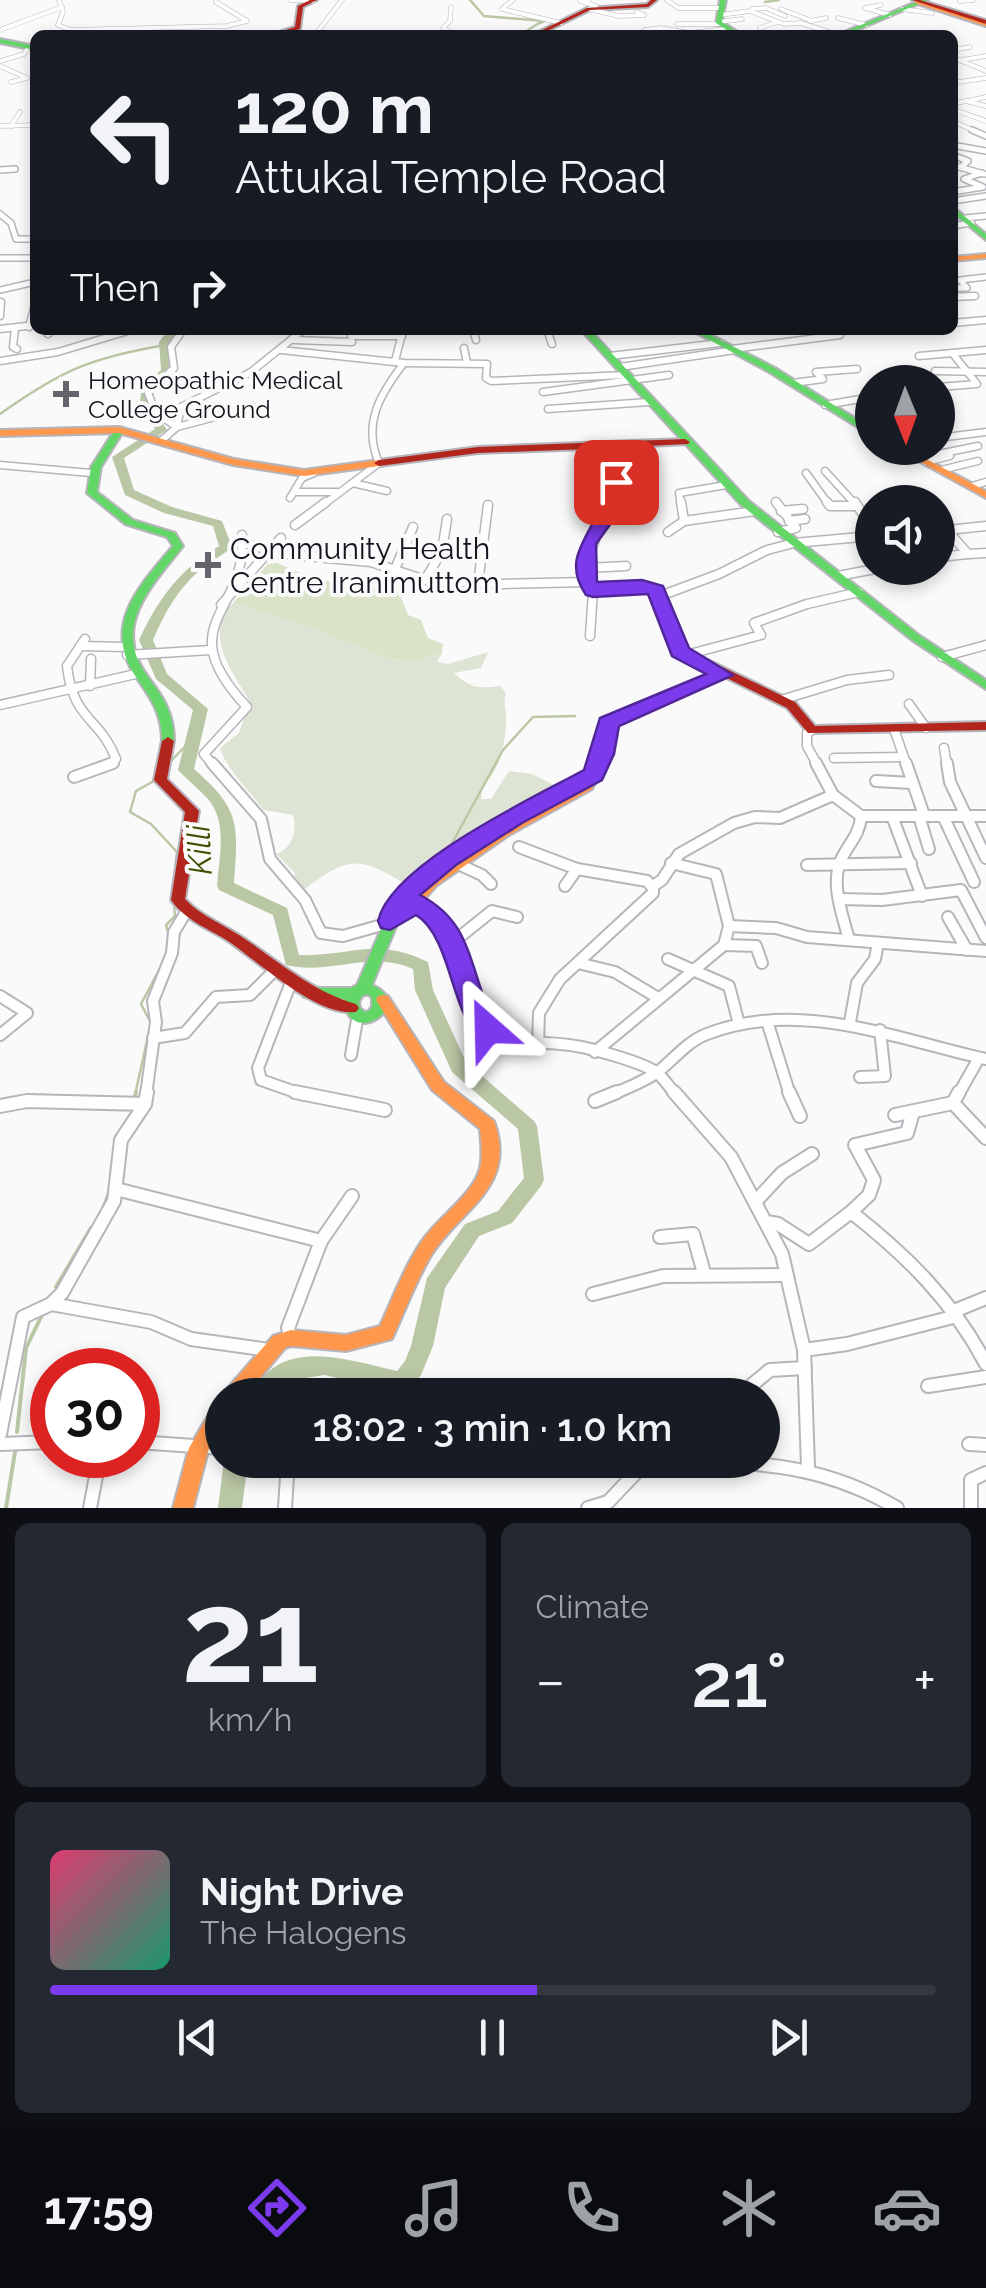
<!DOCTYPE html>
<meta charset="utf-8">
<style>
body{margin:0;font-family:Raleway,sans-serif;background:#242831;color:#f1f3f6;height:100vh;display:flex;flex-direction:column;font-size:38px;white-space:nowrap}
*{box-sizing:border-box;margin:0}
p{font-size:32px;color:#9ea1a6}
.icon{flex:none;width:55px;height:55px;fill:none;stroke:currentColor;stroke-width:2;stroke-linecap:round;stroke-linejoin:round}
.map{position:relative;height:1508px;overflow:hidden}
.drawer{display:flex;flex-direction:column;gap:15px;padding:15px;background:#0d0f14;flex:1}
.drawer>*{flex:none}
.top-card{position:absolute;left:30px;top:30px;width:928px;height:305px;border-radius:15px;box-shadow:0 5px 15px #0003;background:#171b24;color:#f1f3f6;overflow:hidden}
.needle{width:65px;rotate:179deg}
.buttons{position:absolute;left:855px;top:365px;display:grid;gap:20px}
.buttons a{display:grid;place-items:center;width:100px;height:100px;border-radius:50%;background:#171b24;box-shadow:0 5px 15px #0003;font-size:50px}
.speed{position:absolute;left:30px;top:1348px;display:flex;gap:20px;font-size:50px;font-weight:700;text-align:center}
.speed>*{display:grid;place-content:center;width:130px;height:130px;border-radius:50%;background:#171b24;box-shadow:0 5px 15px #0003;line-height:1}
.speed .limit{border:15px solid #d22;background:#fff;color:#111}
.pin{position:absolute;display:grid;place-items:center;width:85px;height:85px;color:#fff;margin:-42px;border-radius:20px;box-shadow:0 5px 15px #0006}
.me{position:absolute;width:110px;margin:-55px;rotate:335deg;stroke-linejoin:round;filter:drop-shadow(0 0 8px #0008)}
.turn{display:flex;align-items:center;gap:35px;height:210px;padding:0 40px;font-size:45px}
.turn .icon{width:130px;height:130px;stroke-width:2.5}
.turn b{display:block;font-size:70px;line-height:85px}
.then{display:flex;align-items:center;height:95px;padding:0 40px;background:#0003;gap:20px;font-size:38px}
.big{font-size:75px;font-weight:600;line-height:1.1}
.drawer .widget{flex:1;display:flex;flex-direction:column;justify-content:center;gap:15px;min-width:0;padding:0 35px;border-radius:15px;background:#242831}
.drawer .dial{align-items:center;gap:0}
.dial b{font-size:130px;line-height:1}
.song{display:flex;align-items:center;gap:30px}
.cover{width:120px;height:120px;border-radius:15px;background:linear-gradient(135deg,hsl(340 70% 55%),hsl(160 70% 35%))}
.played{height:10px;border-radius:5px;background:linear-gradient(90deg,#7c3aed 55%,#363941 55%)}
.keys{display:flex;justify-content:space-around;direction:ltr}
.heat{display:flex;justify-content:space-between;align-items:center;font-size:55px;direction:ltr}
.drawer .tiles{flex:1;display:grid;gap:15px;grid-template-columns:1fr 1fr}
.widget:last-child{grid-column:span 2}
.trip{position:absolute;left:205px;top:1378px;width:575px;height:100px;border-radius:50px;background:#171b24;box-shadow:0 5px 15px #0003;font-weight:600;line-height:100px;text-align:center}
.tabs{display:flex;height:160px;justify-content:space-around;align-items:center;background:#090b0e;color:#9ea1a6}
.tabs .icon{width:70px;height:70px}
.tabs .selected{color:#7c3aed}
.tabs b{font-size:45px;color:#f1f3f6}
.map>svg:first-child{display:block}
</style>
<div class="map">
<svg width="986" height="1508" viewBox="0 0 986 1508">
<rect width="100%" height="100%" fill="#fafafa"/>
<path fill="#dde4d3" d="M233,603L306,626L389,659L416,661L442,653L437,662L448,664L488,652L481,668L454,673C469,688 480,689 500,686L506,693C502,706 508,713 506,725C505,746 498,774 482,786L481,799H491L509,771L532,774L554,785L540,799L526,801L477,832L456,840L425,861L413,878L403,883C354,851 343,861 298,894L294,872L276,854C293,848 297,832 293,815L263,810C249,788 228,773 220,748L239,733L250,702C233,673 202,633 233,603Z"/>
<polygon fill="#d9e3c8" points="277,563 314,579 399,592 408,615 421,620 428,638 443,644 442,653 416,661 389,659 306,626 233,603 268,564"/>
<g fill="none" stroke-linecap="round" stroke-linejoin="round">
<g stroke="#bac7a5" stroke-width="2.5">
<polyline points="470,0 484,16 545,21 540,23"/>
<polyline points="765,2 779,0"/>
<polyline points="528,30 539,23"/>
<path d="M0,414C62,370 90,358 165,345"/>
<polyline points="171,761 195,736"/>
<polyline points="154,781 136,791 130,812 151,824 177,852 172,895"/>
<polyline points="450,847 503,750 533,717 575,716"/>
<polyline points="169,936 166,925 175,916 174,903"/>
<polyline points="135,1095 151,1023 141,1004 165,959"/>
</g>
<g stroke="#bac7a5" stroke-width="4">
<polyline points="135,1097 136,1092"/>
<polyline points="103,1209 109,1193"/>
<polyline points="56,1287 91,1228"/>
<polyline points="17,1432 26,1348 42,1315"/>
<polyline points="6,1508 15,1452"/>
</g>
<g fill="#bac7a5" fill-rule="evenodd">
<path d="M168,330H178L169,342L171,371L152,388L150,402L167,430L124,458L134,490L172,507L222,521L232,547C222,556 209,562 199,571C177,590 164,614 153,640L167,674L208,709L194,769C241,810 238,824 234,883L287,908L299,955C352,957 373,936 428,962L433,990L466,1062L534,1121L537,1126L544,1180L541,1186L512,1223L479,1236L445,1288L433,1346L421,1375L409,1389L401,1392L324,1375L287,1381L277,1395H252C279,1335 347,1360 397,1371L405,1361L411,1346L427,1278L465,1224L498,1211L524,1178L518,1129L452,1072L415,990L413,969C371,949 329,976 286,965L273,915L219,890L217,886C219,857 228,823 208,799C199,789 187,780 178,770L193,710L156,679L139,640C158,599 180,569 219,546L213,526L164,513L125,495L112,457L155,429L140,402L142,387L161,370L159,342Z"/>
<polygon points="224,1460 248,1460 242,1508 218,1508"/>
</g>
<defs>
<g id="street-far5">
<polyline points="59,0 63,12 58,25 71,30 227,26 247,21 216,2"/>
<polyline points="290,0 313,1"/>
<polyline points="513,0 502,9 561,23"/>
<polyline points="589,0 580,1 596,6"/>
<polyline points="667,0 678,8 720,8"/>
<polyline points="960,1 973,0"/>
<polyline points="881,5 865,8 890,15"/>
<polyline points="451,7 450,21 443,28 455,35"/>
<polyline points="589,9 619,16 644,15 637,12"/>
<polyline points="752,9 766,8 785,16"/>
<polyline points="781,9 812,21"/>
<polyline points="902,9 932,13"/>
<polyline points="720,15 750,11 784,24 801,23 838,35"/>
<polyline points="838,18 866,25"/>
<polyline points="810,21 826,18"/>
<polyline points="719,22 742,19"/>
<polyline points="677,24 720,24"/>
<polyline points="760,28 777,22"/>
<polyline points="0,30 62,7"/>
<polyline points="645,30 661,28 690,33 724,29"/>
<polyline points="315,35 342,0"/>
<polyline points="952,50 970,47"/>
<polyline points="952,57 986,71"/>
<polyline points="962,60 986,56"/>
<polyline points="0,61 24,54 28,48"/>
<polyline points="0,66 27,78 11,82"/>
<polyline points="952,83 986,78"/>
<polyline points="968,101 986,97"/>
<polyline points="952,104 966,101 986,106"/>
<polyline points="952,109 986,121"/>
<polyline points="952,121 977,132"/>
<polyline points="0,126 35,125"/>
<polyline points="11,126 20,112"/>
</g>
<g id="street-far4">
<polyline points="972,130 986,136"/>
<polyline points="952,145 986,151"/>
<polyline points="952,155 968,161 961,167"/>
<polyline points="952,165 984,174"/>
<polyline points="0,170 15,169"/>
<polyline points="952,192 983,187 964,179 982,173"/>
<polyline points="952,201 986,196"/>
<polyline points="0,214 11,223 16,239 35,239"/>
<polyline points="965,218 986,216"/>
<polyline points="952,226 972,223"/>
<polyline points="0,258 35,258"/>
<polyline points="952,288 967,288 960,280 986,277"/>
<polyline points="0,290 35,282"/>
<polyline points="952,297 975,296"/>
</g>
<g id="street-far3">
<polyline points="952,297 975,296"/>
<polyline points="0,316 1,302"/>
<polyline points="952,323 986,320"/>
<polyline points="29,327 35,305"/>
<polyline points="15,328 13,347 17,349"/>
<polyline points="0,329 35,325"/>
<polyline points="183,330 171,347 174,368 148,393 156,413 177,427 253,407"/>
<polyline points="473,330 476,340"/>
<polyline points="547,330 552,344"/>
<polyline points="48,334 51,330"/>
<polyline points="351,336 402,336"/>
<polyline points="294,340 352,342"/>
<polyline points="464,348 467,363"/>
<polyline points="732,349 840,335 837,330"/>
<polyline points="281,350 404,363 487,364 486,378 491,381 626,375"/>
<polyline points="610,356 721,343"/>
<polyline points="919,356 986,350"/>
<polyline points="0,361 58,352 131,330"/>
<polyline points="395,361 403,330"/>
<polyline points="620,367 735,350"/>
<polyline points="935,371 986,372"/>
<polyline points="793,383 823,379 816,372 857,369"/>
<polyline points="938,387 977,384 953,354"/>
<polyline points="543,392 669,375"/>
<polyline points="825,405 872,397"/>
<polyline points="548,409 649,402"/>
<polyline points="938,438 986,432"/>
<polyline points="162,440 177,427 181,407 251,372 303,330"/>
<polyline points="919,458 978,446"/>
<polyline points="926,462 950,456"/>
<polyline points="0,465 91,473"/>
<polyline points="941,470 978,461"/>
<polyline points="825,471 856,505"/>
<polyline points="806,473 829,505"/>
<polyline points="353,483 387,491"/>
<polyline points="972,486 986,482"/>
<polyline points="296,492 337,492"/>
<polyline points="290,498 302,478 314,473"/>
<path d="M323,505L379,463C362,424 380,394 404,363"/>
<polyline points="681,505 679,493 726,485"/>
</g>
<g id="street-far2">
<polyline points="776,502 796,528 778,532"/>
<polyline points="827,502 830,506 857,506"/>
<polyline points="855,502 872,528"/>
<polyline points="781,511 803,509"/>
<polyline points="684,521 755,511"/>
<polyline points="789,521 805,519"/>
<polyline points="295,525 326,502"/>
<polyline points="938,531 986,526"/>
<polyline points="668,532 684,521 681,502"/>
<polyline points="244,543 282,554 371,562 425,580 502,584 587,582"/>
<polyline points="968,554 986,553"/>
<polyline points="938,557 968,554 947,530"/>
<polyline points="587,568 626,566"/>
<polyline points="395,569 413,527"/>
<polyline points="838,576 880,568"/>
<polyline points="425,580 442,551 447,519"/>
<polyline points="478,584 488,505"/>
<polyline points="660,596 719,574 767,550 794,543 872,536"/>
<polyline points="221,605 281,538"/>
<polyline points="590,636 593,591"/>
<path d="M85,639L67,666C73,721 100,717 116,759L107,766"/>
<polyline points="80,646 126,647"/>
<polyline points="127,655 211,650"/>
<polyline points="686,655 761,635 754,623 807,604 859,592"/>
<polyline points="942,657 986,645"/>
<polyline points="90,686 91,659"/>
<polyline points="781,700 847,680 889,675"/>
<polyline points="909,704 926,728"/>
<polyline points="0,705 140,673"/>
<polyline points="894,729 907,766"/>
<polyline points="812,730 807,733 807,746 818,766"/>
<polyline points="944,748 947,766"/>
<polyline points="834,758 903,757"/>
<path d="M214,766L204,754L247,707C168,623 248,614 242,535"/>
</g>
<g id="street-far1">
<polyline points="212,763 261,819 270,859 305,900 321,933 343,936 389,923"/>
<polyline points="906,763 924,815"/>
<polyline points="947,763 950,782 986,858"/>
<polyline points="74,777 113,763"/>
<polyline points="876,781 912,783"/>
<polyline points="833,795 861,816"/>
<polyline points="892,816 922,896"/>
<polyline points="919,816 929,849"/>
<polyline points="943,816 974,882"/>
<polyline points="519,847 577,869 647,881 653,888 653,893 560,979 539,1013 538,1044"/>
<polyline points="458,864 482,875 491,884"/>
<polyline points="807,865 911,863"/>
<polyline points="565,886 577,869"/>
<polyline points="653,886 662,880 679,854 734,823 755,817 780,818 833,795 816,763"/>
<polyline points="839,899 882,900 961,890 986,938"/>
<path d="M412,902C476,932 454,1003 487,1028C513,1047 546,1040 576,1046C594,1049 641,1062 656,1072C663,1077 670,1088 676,1095"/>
<polyline points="948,917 967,950"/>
<polyline points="729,926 776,928 807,937 986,951"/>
<path d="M849,940C843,916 830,884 841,860C848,844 860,835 861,816H986"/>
<polyline points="452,943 492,911 517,917"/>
<polyline points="724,945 756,946 762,963"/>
<polyline points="668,959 729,986 739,1024"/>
<polyline points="578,963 615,972 658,998"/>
<polyline points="290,985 258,1068 261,1080 304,1095"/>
<polyline points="0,996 27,1013 0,1035"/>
<polyline points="767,1021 790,1095"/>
<polyline points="850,1022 857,983 875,959 878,943"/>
<polyline points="153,1038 185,1033 216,997 250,995 272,973"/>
<polyline points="595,1052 724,945 729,926 716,874 671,863"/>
<polyline points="351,1055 358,1014"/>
<polyline points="860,1077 885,1076 880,1030"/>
<polyline points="146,1095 156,1022 153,1001 172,953 174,932 186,912"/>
<path d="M611,1095C627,1088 644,1082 659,1071C675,1058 688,1041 707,1034C800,998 895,1039 986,1059"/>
<polyline points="958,1095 979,1058"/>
</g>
<g id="street">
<polyline points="295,1092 385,1110"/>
<polyline points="674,1092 731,1157 782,1254 804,1350 808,1467"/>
<polyline points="789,1092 800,1116"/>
<polyline points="959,1092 953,1103 986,1138"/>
<polyline points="595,1101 617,1092"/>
<polyline points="0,1106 27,1101 145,1104"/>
<polyline points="895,1115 953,1103"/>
<polyline points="116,1189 321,1241"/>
<polyline points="756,1201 782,1173 812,1154"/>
<polyline points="851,1212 869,1195 874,1180 855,1145 907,1133 913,1112"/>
<path d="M766,1222L778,1224L809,1244L851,1212C906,1255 953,1301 986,1364"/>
<polyline points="660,1237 693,1234 704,1273"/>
<polyline points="593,1294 663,1276 786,1275"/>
<polyline points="51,1304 151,1322 191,1339 269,1350"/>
<polyline points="954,1311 986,1298"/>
<polyline points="291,1338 288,1328 321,1241 352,1196"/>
<polyline points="804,1350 847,1344 957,1316"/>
<polyline points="753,1384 770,1370 805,1368"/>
<polyline points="928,1386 986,1377"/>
<polyline points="0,1434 23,1317 51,1304 62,1293 114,1201 121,1140 145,1104 147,1092"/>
<polyline points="138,1442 222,1448"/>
<polyline points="0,1444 52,1442"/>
<polyline points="969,1444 986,1445"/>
<path d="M686,1460C766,1463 826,1466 897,1508"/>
<polyline points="90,1508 100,1455"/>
<polyline points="285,1508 288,1460"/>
<polyline points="588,1508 608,1502 648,1460"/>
<polyline points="971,1508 971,1480 986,1473"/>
</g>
<g id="fast">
<polygon points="720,0 726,0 722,22 742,35 735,35 716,23"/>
<polygon points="921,0 928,0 845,35 837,35"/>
<polygon points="0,39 35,46 35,50 0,43"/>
<polygon points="952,206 986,234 986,240 952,212"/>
<polygon points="581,330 590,330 749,501 920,636 986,680 986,689 912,640 741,505"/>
<polygon points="691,330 701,330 775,368 872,429 872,436 769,372"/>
<path d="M119,427L124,430L101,467L97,492L133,520L175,533L183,546C152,586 110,626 148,677C164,698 174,714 174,741L168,745L162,741C162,714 151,698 136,677C101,625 140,585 173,546L167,537L125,524L87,493L91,467L116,428Z"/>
<path d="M494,826L499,827L501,830L499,833L443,868L406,902L372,985C419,1005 346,1051 345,999L304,997L302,993L304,989L309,988H351L357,985L395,897L433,862ZM368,994L372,998V1006L369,1011L365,1012L360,1008L359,1002L362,996Z"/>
</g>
<g id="slow">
<polygon points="915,1 986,22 986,26 915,3"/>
<polygon points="986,254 986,258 952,261 952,257"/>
<polygon points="119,427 234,459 304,470 379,460 384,463 379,466 304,476 233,465 119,433 0,436 0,430"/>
<polygon points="895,448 906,448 986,491 986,498"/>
<polygon points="723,671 727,673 729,675 727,677 614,724 609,754 592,789 509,835 437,885 408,918 391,926 386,924 384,921 386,918 398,912 427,879 499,829 582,783 597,754 604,719"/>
<path d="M383,995L388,996L444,1082L494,1121C518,1187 461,1209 432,1254C416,1280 405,1311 392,1339L346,1351L291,1346L285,1348L246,1395H225L227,1389L273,1336L291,1330L346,1335L380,1326C393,1298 404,1267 422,1241C437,1218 474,1194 480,1168C483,1155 481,1142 480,1129L432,1090L376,1000L378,996Z"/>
<polygon points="222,1401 222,1427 208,1451 193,1508 173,1508 189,1448 215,1404"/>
</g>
<g id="jam">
<polygon points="310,0 317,0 303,7 300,29 278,35 269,35 295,27 298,6"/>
<polygon points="651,0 657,0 648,7 590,10 539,35 532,35 587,8 647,4"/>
<polygon points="912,0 920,0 986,20 986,24"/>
<path d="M685,439L690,442L688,444L625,447C624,463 622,480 617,495C608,527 583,553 597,587L642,583L660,589L685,649L795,702L815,726L986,722V730L808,733L787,708L676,653L651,593L641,589L589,593C571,556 592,537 605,503C612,485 614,466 616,448L478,453L379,466L374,463L379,460L478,447Z"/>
<path d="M168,737L174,741L167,779L199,811L185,899C200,915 220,923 239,935C279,961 309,990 356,1004L359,1008L356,1012C317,1017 260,963 228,941C207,928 185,920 171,900L185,812L154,780L162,741Z"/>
</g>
</defs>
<use href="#street-far5" stroke="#b6b5bb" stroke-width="5"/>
<use href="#street-far4" stroke="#b6b5bb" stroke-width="8"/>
<use href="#street-far3" stroke="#b6b5bb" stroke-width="9"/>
<use href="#street-far2" stroke="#b6b5bb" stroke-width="11"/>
<use href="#street-far1" stroke="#b6b5bb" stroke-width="14"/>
<use href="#street" stroke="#b6b5bb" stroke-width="16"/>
<use href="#fast" stroke="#b6b5bb" stroke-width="4"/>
<use href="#slow" stroke="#b6b5bb" stroke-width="4"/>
<use href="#jam" stroke="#b6b5bb" stroke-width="4"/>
<use href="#street-far5" stroke="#fefefe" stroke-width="4"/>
<use href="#street-far4" stroke="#fefefe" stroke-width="5"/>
<use href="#street-far3" stroke="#fefefe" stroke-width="6"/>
<use href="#street-far2" stroke="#fefefe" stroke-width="8"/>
<use href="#street-far1" stroke="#fefefe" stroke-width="10"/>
<use href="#street" stroke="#fefefe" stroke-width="12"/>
<use href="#fast" fill="#63d668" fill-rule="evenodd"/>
<use href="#slow" fill="#ff974d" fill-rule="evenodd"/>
<use href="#jam" fill="#b3261e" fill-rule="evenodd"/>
</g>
<path fill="#7c3aed" stroke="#51269a" stroke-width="2.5" d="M616,476L625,482L614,519L596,544L597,582L642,580L663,586L689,648L733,675L619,726L614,754L602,780L522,823L456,865L420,895C470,921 469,962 488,1009C491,1016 498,1022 502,1029L498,1036C451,1051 458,940 416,915L390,930L381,928L378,921C391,864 533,798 584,770L600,718L706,674L672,656L648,594L593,597L586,595C566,566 580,547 594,521C600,509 603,494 607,482Z"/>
<g fill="#65646c" stroke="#fafafa" stroke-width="4">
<path d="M61 379h10v10h10v10h-10v10h-10v-10h-10v-10h10z"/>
<path d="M203 550h10v10h10v10h-10v10h-10v-10h-10v-10h10z"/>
</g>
<g text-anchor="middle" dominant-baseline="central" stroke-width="8" stroke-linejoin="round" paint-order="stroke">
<g font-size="25" fill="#15141f" stroke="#fafafa" text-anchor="start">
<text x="88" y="380">Homeopathic Medical<tspan x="88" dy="29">College Ground</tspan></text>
</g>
<g font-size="30" fill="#15141f" stroke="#fafafa" text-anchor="start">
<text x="230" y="548">Community Health<tspan x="230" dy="34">Centre Iranimuttom</tspan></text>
</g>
<g font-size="32" font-style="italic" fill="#3d5101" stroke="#fafafa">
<text transform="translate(199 850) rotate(-93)">Killi</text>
</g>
</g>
</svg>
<div class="buttons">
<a><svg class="needle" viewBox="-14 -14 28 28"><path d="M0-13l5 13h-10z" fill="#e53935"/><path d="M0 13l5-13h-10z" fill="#9ea1a6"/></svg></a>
<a><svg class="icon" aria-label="sound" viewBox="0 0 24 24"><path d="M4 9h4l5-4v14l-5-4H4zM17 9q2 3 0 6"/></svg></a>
</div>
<div class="speed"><div class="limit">30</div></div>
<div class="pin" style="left:616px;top:482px;background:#d93025"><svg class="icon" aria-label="arrive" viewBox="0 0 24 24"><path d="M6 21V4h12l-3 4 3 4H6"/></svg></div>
<svg class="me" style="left:488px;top:1029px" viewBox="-20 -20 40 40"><path d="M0-17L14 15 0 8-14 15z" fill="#7c3aed" stroke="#fff" stroke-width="4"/></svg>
<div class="trip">18:02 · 3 min · 1.0 km</div>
<div class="top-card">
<div class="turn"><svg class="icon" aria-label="left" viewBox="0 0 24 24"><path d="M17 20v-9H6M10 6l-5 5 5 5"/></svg><div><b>120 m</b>Attukal Temple Road</div></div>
<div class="then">Then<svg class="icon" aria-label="right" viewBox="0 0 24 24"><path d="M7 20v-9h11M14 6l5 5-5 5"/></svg></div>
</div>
</div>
<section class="drawer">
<div class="tiles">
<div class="widget dial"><b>21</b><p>km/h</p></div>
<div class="widget"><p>Climate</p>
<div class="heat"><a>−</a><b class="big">21°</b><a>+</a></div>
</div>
<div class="widget">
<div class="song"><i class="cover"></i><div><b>Night Drive</b><p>The Halogens</p></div></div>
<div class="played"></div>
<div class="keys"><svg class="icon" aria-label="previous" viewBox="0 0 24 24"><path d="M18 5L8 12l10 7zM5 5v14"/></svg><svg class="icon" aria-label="pause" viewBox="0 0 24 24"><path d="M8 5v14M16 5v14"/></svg><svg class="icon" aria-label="next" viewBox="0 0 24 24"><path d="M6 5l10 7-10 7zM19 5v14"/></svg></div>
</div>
</div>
</section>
<nav class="tabs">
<b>17:59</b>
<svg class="icon selected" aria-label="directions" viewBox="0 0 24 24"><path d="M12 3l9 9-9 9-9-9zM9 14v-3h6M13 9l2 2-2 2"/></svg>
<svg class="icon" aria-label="music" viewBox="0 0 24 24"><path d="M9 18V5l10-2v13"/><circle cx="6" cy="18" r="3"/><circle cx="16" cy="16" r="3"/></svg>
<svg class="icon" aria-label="phone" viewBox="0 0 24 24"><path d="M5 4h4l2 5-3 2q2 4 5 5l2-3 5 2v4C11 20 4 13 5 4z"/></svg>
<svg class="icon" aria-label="climate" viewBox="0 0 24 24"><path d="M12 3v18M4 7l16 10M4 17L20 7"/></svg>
<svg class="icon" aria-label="car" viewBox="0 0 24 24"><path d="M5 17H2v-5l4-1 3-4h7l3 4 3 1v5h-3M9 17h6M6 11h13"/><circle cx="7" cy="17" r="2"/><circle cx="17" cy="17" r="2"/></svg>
</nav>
